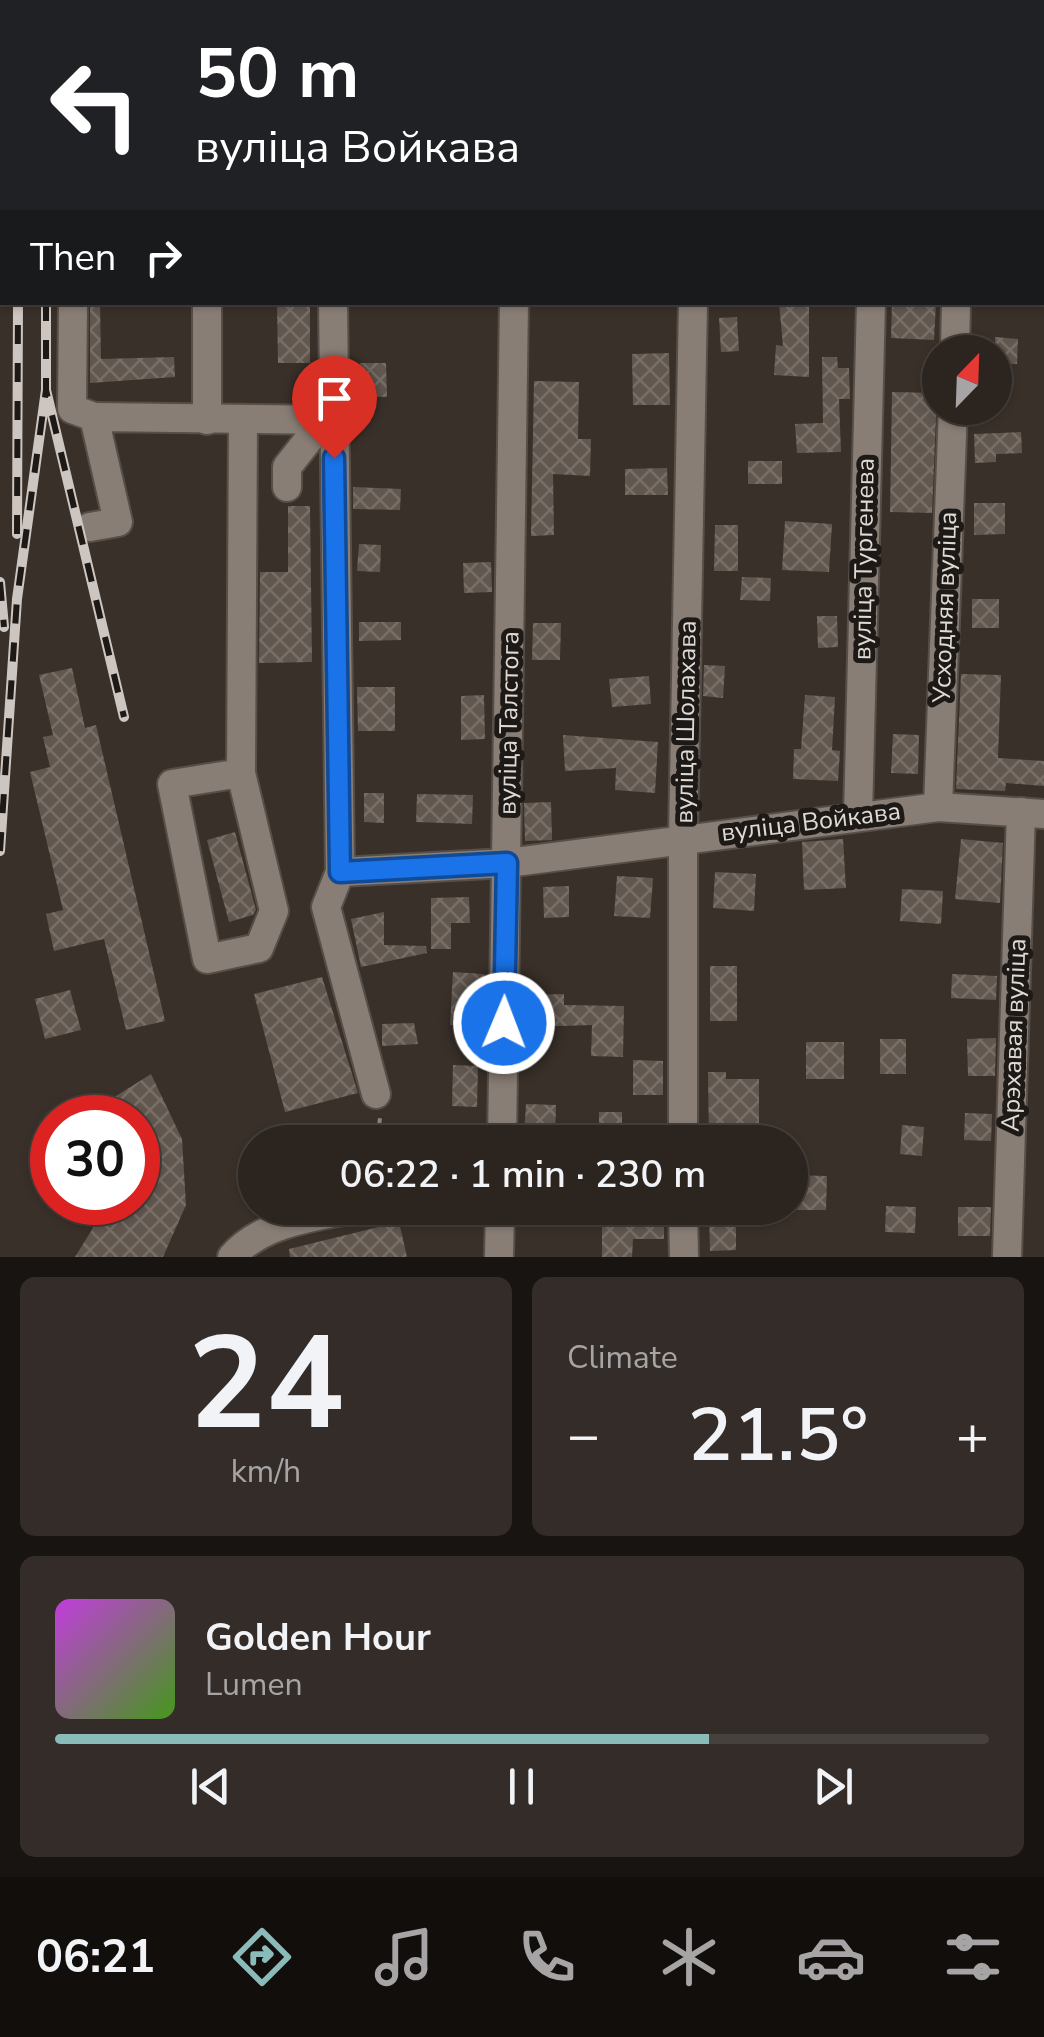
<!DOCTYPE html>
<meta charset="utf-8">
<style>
body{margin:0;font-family:"Nunito Sans",sans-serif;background:#332c28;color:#f1f3f6;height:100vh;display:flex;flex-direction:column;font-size:38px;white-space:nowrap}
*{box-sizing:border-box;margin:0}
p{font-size:32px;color:#a6a4a4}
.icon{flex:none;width:55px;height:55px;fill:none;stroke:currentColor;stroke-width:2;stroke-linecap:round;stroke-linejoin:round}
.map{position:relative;height:1257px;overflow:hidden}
.panel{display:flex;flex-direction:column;gap:20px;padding:20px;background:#181411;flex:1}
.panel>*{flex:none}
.hud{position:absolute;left:0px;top:0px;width:1045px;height:305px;box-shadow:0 2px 8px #0004,0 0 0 2px #47413d;background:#202124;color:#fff;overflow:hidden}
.needle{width:65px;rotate:23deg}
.fabs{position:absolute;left:922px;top:335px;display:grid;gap:20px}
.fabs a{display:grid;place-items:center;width:90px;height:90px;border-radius:50%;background:#2b241f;box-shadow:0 2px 8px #0004,0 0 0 2px #47413d;font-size:50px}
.speed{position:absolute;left:30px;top:1095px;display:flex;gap:20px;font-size:50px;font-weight:700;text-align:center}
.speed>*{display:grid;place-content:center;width:130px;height:130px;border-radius:50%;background:#2b241f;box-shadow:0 2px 8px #0004,0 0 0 2px #47413d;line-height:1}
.speed .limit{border:15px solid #d22;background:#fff;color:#111}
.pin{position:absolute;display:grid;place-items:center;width:85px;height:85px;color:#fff;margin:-102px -42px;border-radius:50% 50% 50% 0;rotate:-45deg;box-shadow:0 0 10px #0007}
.pin .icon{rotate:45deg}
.me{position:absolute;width:110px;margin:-55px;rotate:1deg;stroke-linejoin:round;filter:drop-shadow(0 0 8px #0008)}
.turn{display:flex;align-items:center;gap:35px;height:210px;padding:0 30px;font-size:45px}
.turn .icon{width:130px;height:130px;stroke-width:2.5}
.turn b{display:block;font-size:70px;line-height:85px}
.then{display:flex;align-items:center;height:95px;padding:0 30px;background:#0003;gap:20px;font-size:38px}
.big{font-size:75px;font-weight:600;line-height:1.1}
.panel .widget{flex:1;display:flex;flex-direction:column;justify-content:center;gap:15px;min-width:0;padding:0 35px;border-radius:15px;background:#332c28}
.panel .dial{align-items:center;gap:0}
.dial b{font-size:130px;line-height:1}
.song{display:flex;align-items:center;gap:30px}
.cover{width:120px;height:120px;border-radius:15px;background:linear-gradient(135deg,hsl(290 70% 55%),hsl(100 70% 35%))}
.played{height:10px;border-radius:5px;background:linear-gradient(90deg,#8bbbb9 70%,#47413d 70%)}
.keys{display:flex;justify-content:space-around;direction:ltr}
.heat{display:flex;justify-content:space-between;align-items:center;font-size:55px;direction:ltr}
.panel .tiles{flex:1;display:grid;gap:20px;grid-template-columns:1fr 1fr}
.widget:last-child{grid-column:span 2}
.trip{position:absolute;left:238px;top:1125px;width:570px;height:100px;border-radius:50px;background:#2b241f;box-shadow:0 2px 8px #0004,0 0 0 2px #47413d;font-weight:600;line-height:100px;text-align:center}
.dock{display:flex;height:160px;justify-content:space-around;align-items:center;background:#110e0c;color:#a6a4a4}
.dock .icon{width:70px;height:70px}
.dock .on{color:#8bbbb9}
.dock b{font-size:45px;color:#f1f3f6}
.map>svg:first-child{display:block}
</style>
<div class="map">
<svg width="1044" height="1257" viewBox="0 0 1044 1257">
<defs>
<pattern id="building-cross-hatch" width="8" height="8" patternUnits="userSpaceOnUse" patternTransform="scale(2.5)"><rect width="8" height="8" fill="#61574f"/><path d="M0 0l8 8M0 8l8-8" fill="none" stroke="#776f67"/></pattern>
</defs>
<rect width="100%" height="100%" fill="#393029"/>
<g fill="url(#building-cross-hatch)">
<polygon points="90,302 100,302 101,359 174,357 175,377 90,383"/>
<polygon points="277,302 310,302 310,363 278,363"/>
<polygon points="809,302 809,377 774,375 776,345 783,346 779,303"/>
<polygon points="892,302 936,302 934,340 891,338"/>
<polygon points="737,317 739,351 721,352 719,318"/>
<polygon points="995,337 1018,339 1017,364 995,363"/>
<polygon points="669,353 670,405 633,405 632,354"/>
<polygon points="822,357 837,357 838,368 849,368 850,399 839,399 841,452 797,453 795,424 823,423"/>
<polygon points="360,363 386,363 387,397 360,396"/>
<polygon points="534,381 579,382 578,439 591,439 590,476 553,474 554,535 531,536"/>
<polygon points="892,392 937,393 932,513 890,512"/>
<polygon points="1021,432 1022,453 996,454 996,462 975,463 974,434"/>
<rect x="748" y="461" width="34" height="23"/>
<polygon points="667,468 668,495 625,495 625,469"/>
<polygon points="353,487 401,489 400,510 353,509"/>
<polygon points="974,503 1005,503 1005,534 974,535"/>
<polygon points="288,506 310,506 312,662 259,663 260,572 288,572"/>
<polygon points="785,521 832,524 829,572 782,570"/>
<polygon points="715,525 738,525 738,571 714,571"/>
<polygon points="359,544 381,545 380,572 357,571"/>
<polygon points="491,562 492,592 464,593 463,563"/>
<polygon points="742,577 771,578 770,601 740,600"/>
<rect x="972" y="599" width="27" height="29"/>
<polygon points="817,616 837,616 838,647 818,648"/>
<polygon points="359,622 401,622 401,640 359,641"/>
<polygon points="533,623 561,623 560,660 532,660"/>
<polygon points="704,665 725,666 723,698 703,696"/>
<polygon points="72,668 85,728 96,725 165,1021 126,1030 104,939 54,951 46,914 63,910 30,772 50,767 43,737 53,735 39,675"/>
<polygon points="961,674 1001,675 998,758 1044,761 1044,786 1006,783 1005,791 956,789"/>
<polygon points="649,676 651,704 612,707 609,679"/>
<polygon points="357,687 395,687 395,731 358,731"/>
<polygon points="484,695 485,739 461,740 461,696"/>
<polygon points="805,695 835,697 832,750 840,751 838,781 793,779 794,749 801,749"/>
<polygon points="893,734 919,735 918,774 891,773"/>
<polygon points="563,735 658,742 655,793 615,790 616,768 565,771"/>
<polygon points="364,793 384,793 384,823 364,822"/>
<polygon points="417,794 473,795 472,824 416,822"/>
<polygon points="551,802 552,840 525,841 524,803"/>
<polygon points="235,832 256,910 253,915 229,922 207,840"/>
<polygon points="843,839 846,888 804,890 802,842"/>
<polygon points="961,839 1003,843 1000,903 955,899"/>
<polygon points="715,872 756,874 754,911 713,908"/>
<polygon points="617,876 653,878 650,918 614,916"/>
<polygon points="569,886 569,917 544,918 543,887"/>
<polygon points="902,889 943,891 941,924 900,921"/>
<polygon points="469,897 470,923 451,923 451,949 431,949 431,898"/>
<polygon points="384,912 384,945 426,946 427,953 361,967 351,919"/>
<rect x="710" y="966" width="27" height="55"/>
<polygon points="453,972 484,974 481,1027 450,1025"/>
<polygon points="952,974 997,976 996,1000 951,998"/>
<polygon points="322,977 358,1093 285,1112 254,994"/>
<polygon points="70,990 81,1030 45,1039 35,999"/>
<polygon points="564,994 564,1005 624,1006 623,1057 591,1056 592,1025 529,1027 528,995"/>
<polygon points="414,1023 418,1044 382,1046 382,1024"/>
<polygon points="996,1038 995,1076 968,1076 967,1039"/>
<rect x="880" y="1039" width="26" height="35"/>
<rect x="806" y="1042" width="38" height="37"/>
<polygon points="633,1060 663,1061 663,1095 633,1095"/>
<polygon points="453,1065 478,1066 477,1107 452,1106"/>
<polygon points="708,1072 726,1072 726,1079 759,1079 759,1136 728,1136 728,1142 709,1142"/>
<polygon points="151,1074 182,1139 186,1205 163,1257 75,1257 109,1202 138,1202 138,1118 81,1118"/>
<polygon points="526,1104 556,1105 555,1137 524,1136"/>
<rect x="599" y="1112" width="23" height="28"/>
<polygon points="965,1113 992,1114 991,1141 964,1140"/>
<polygon points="902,1125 924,1127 922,1156 900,1154"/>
<polygon points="790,1175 827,1176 826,1210 790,1210"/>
<polygon points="886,1206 916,1207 915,1233 885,1232"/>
<polygon points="958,1207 991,1207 990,1236 958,1236"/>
<polygon points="602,1208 664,1208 664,1239 633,1239 632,1257 602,1257"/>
<polygon points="709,1213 736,1213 736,1250 710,1251"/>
<polygon points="399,1222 407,1257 290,1257 289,1249"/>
</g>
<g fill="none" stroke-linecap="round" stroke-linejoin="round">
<defs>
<g id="minor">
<polyline points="333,2 333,0"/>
<polyline points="520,2 520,0"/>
<polyline points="699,2 699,0"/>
<polyline points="880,2 880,0"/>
<polyline points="962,2 963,0"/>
<polyline points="73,302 72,409 94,417"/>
<polyline points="333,302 340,872 326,907 376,1094"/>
<polyline points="955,352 956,302"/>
<polyline points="207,420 207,302"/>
<polyline points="287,487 287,467 324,420"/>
<polyline points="90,527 118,522 94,417 333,420"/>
<polyline points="241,773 172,784 207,959 259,948 274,911 241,773 243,420"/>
<polyline points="938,807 953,408"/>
<polyline points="858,816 871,302"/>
<polyline points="340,872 507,863 938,807 1044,814"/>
<polyline points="502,1142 514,302"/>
<polyline points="683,1142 683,837 693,302"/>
<polyline points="683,1208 684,1257"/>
<path d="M232,1257C261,1222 318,1216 360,1208"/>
<polyline points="499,1257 500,1208"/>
<polyline points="1007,1257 1021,812"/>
</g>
</defs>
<use href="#minor" stroke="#564e48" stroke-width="32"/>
<polyline stroke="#8b847e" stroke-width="4" stroke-dasharray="8 8" stroke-linecap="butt" points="377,1142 380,1118"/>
<use href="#minor" stroke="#897e75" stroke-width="28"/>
<defs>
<g id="rail">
<polyline points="15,0 15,2"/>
<polyline points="46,0 46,2"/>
<polyline points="46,302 46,390 124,717"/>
<polyline points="17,534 18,302"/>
<polyline points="0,582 4,627"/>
<polyline points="0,851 17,599 46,390"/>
</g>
</defs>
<use href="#rail" stroke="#ccc5c0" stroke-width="10"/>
<use href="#rail" stroke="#1d1916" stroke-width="6" stroke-dasharray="19" stroke-linecap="butt"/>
</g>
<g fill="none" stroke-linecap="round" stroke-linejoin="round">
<defs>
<polyline id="route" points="334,458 340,872 507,863 504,1023"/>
</defs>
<use href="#route" stroke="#114b97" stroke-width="25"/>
<use href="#route" stroke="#1a73e8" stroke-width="18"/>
</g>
<g text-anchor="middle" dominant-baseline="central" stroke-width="10" stroke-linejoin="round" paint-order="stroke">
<g font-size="25" fill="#e0dad5" stroke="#1d1916">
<text transform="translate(864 559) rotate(-89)">вуліца Тургенева</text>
<text transform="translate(945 607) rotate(-88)">Усходняя вуліца</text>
<text transform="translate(686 722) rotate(-89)">вуліца Шолахава</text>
<text transform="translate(509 723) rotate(-89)">вуліца Талстога</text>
<text transform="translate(811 822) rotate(-7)">вуліца Войкава</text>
<text transform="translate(1014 1035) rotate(-88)">Арэхавая вуліца</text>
</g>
</g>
</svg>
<div class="fabs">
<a><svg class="needle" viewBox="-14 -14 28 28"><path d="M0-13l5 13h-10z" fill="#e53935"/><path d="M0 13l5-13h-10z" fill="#a6a4a4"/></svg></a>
</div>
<div class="speed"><div class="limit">30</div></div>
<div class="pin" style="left:334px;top:458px;background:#d93025"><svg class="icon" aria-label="arrive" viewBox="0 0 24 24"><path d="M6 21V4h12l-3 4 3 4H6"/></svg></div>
<svg class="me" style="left:504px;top:1023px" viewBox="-20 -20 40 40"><circle r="17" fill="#1a73e8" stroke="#fff" stroke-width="3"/><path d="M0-11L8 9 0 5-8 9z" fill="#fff"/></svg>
<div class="trip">06:22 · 1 min · 230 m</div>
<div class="hud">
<div class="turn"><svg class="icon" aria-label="left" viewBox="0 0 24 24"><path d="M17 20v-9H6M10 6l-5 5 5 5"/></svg><div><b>50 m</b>вуліца Войкава</div></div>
<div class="then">Then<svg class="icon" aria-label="right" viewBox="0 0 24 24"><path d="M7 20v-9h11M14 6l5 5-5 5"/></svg></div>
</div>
</div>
<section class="panel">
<div class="tiles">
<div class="widget dial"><b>24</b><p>km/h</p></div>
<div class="widget"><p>Climate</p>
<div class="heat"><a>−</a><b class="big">21.5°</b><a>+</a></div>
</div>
<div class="widget">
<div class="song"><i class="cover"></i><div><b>Golden Hour</b><p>Lumen</p></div></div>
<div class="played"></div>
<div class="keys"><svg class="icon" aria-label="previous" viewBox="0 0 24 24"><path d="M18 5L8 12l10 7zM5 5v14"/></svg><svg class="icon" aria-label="pause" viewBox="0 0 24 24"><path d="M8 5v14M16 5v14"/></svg><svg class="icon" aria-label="next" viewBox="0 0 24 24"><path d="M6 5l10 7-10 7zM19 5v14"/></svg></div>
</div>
</div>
</section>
<nav class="dock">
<b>06:21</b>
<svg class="icon on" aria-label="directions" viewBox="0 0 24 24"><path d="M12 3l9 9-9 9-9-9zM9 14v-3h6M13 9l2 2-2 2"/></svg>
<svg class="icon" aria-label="music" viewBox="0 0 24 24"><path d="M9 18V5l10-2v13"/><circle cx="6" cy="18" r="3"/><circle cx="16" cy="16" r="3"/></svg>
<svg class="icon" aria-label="phone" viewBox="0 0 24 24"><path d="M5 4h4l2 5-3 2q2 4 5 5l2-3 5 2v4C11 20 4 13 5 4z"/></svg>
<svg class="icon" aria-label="climate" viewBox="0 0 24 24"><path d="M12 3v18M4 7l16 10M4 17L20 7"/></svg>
<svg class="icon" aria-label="car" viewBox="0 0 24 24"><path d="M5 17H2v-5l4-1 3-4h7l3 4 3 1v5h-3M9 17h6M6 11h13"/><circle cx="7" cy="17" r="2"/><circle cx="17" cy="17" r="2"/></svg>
<svg class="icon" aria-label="filters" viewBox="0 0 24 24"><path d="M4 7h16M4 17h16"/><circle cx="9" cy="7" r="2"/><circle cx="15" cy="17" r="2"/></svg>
</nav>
